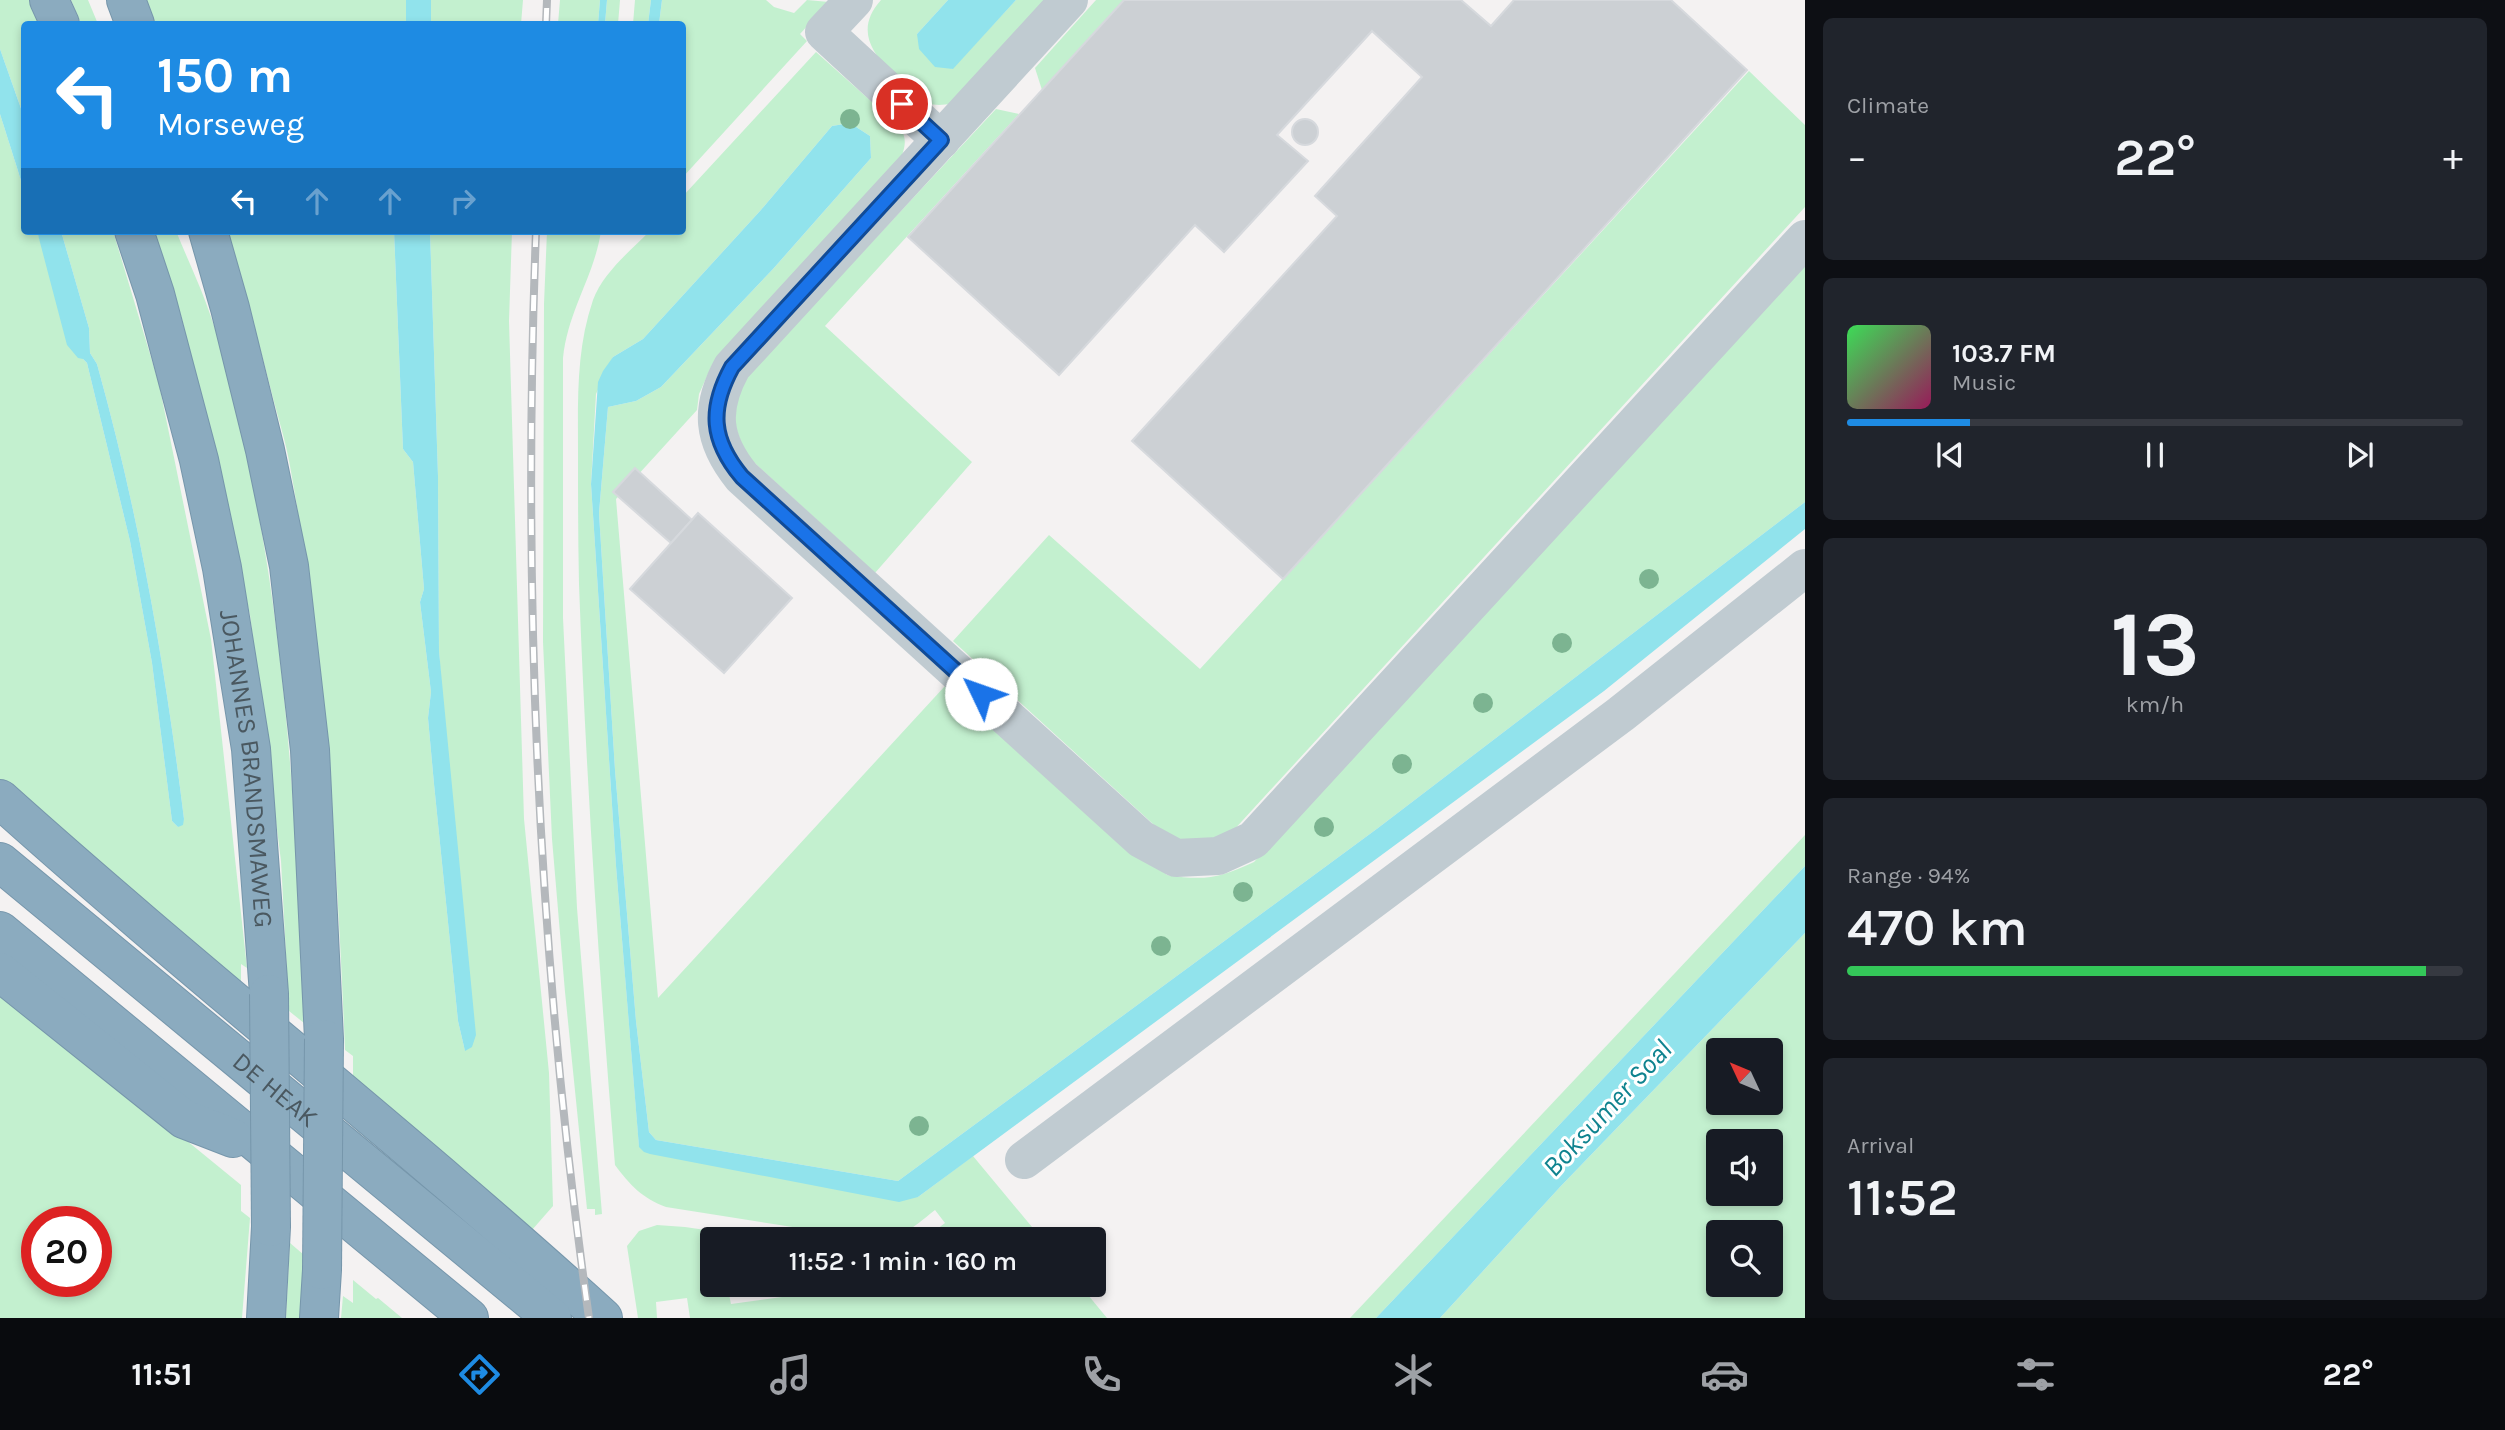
<!DOCTYPE html>
<meta charset="utf-8">
<style>
body{margin:0;font-family:Karla,sans-serif;background:#20242c;color:#f1f3f6;height:100vh;display:flex;flex-direction:column;font-size:26px;white-space:nowrap}
*{box-sizing:border-box;margin:0}
p{font-size:23px;color:#9ea1a6}
.icon{flex:none;width:38px;height:38px;fill:none;stroke:currentColor;stroke-width:2;stroke-linecap:round;stroke-linejoin:round}
.map{position:relative;flex:1;overflow:hidden}
.drawer{display:flex;flex-direction:column;gap:18px;padding:18px;background:#0d0f14;width:700px}
.drawer>*{flex:none}
.banner{position:absolute;left:21px;top:21px;width:665px;height:214px;border-radius:7px;box-shadow:0 4px 10px #0003;background:#1e8be3;color:#fff;overflow:hidden}
.needle{width:46px;rotate:314deg}
.controls{position:absolute;left:1706px;top:1038px;display:grid;gap:14px}
.controls a{display:grid;place-items:center;width:77px;height:77px;border-radius:7px;background:#171b24;box-shadow:0 4px 10px #0003;font-size:35px}
.speed{position:absolute;left:21px;top:1206px;display:flex;gap:14px;font-size:35px;font-weight:700;text-align:center}
.speed>*{display:grid;place-content:center;width:91px;height:91px;border-radius:50%;background:#171b24;box-shadow:0 4px 10px #0003;line-height:1}
.speed .limit{border:10px solid #d22;background:#fff;color:#111}
.pin{position:absolute;display:grid;place-items:center;width:60px;height:60px;color:#fff;margin:-30px;border:4px solid #fff;border-radius:50%;box-shadow:0 2px 7px #0007}
.me{position:absolute;width:77px;margin:-38px;rotate:312deg;stroke-linejoin:round;filter:drop-shadow(0 0 5px #0008)}
.turn{display:flex;align-items:center;gap:24px;height:147px;padding:0 21px;font-size:32px}
.turn .icon{width:91px;height:91px;stroke-width:2.5}
.turn b{display:block;font-size:49px;line-height:60px}
.lanes{display:flex;align-items:center;height:66px;padding:0 21px;background:#0003;justify-content:center;gap:35px;direction:ltr}
.lanes .off{opacity:.35}
.big{font-size:52px;font-weight:600;line-height:1.1}
.drawer .tile{flex:1;display:flex;flex-direction:column;justify-content:center;gap:10px;min-width:0;padding:0 24px;border-radius:10px;background:#20242c}
.drawer .dial{align-items:center;gap:0}
.dial b{font-size:91px;line-height:1}
.song{display:flex;align-items:center;gap:21px}
.cover{width:84px;height:84px;border-radius:10px;background:linear-gradient(135deg,hsl(130 70% 55%),hsl(330 70% 35%))}
.played{height:7px;border-radius:4px;background:linear-gradient(90deg,#1e8be3 20%,#363941 20%)}
.keys{display:flex;justify-content:space-around;direction:ltr}
.heat{display:flex;justify-content:space-between;align-items:center;font-size:38px;direction:ltr}
.charge{height:10px;border-radius:5px;background:linear-gradient(90deg,#34c759 94%,#363941 0)}
.trip{position:absolute;left:700px;top:1227px;width:406px;height:70px;border-radius:7px;background:#171b24;box-shadow:0 4px 10px #0003;font-weight:600;line-height:70px;text-align:center}
.dock{display:flex;height:112px;justify-content:space-around;align-items:center;background:#090b0e;color:#9ea1a6}
.dock .icon{width:49px;height:49px}
.dock .on{color:#1e8be3}
.dock b{font-size:32px;color:#f1f3f6}
main{display:flex;flex:1;min-height:0}
.map>svg:first-child{display:block}
</style>
<main>
<div class="map">
<svg width="1805" height="1318" viewBox="0 0 1805 1318">
<rect width="100%" height="100%" fill="#f4f2f2"/>
<g fill="#c3f0cf" fill-rule="evenodd">
<polygon points="0,0 30,0 39,24 24,24 24,117 0,49"/>
<polygon points="71,0 88,0 98,24 81,24"/>
<polygon points="145,0 406,0 406,24 154,24"/>
<polygon points="431,0 523,0 521,24 431,24"/>
<polygon points="560,0 600,0 598,24 558,24"/>
<polygon points="607,0 620,0 618,24 605,24"/>
<polygon points="635,0 651,0 648,24 633,24"/>
<polygon points="662,0 766,0 774,7 794,13 807,0 829,2 800,34 807,41 683,177 682,24 659,24"/>
<path d="M881,0H948L917,34L952,69L1016,0H1046L951,104L939,105L928,104C898,76 842,43 881,0Z"/>
<polygon points="1096,0 1124,0 1042,90 1035,68"/>
<path d="M816,52L900,127C906,137 906,144 902,155L712,365L699,394L697,410L616,499L658,998L945,686L1167,875C1205,881 1220,878 1254,862L1805,263V502L1378,828L898,1181L656,1140L649,1132L636,1021L615,770L599,513L608,407L636,401L661,387L773,269L871,158L870,136L850,123L832,126L760,211L643,339L613,357L596,394L591,484L616,866L639,1146L918,1197L973,1156L1042,1239H924L945,1223L935,1210C910,1230 902,1239 869,1239L666,1207C642,1198 630,1185 615,1165C599,971 586,778 579,584C578,540 578,496 578,452C578,400 576,350 593,300C603,273 630,251 650,231H682L683,196Z"/>
<path d="M1749,71L1805,125V207L1232,832C1203,845 1195,847 1165,835L953,641L1049,535L1200,669Z"/>
<polygon points="996,109 1019,114 825,326 972,462 875,573 746,455 734,423 736,402 747,376"/>
<path d="M0,114L24,190V231H37L49,269L83,359L87,363L130,541L152,663L172,821L178,827L184,819C165,665 139,514 97,364L90,353L89,328L61,231H113L159,384L211,639L247,968L241,964V989L0,781Z"/>
<path d="M155,231H176C184,251 193,270 201,290C227,355 242,426 255,495C289,672 297,843 304,1023L289,1011L281,861L250,615L217,465L182,319Z"/>
<path d="M227,231H394L403,449L413,462L424,589L420,602L431,692L428,718L434,784L458,1021L465,1051L439,651L438,476L430,231H512L509,321L524,819L549,1073L553,1206L532,1230L353,1082V1056L345,1050C337,854 325,659 290,466C286,442 278,418 272,394C258,339 243,285 227,231Z"/>
<path d="M547,231H601C594,277 568,310 563,358V618L577,908L602,1214L595,1215V1209H587L565,992L552,839L543,642L544,304Z"/>
<polygon points="1805,835 1805,866 1376,1318 1350,1318"/>
<path d="M1805,933V1318H1440L1560,1187ZM1718,1050H1771V1102H1718ZM1718,1141H1771V1194H1718ZM1718,1232H1771V1284H1718Z"/>
<path d="M0,988L241,1185V1211L250,1218L242,1318H0ZM37,1222H96V1281H37Z"/>
<polygon points="657,1225 685,1227 767,1239 712,1239 712,1284 727,1285 731,1304 811,1293 828,1285 1079,1284 1107,1318 690,1318 687,1298 656,1302 657,1318 638,1318 627,1246 639,1231"/>
<polygon points="290,1243 304,1255 301,1318 286,1318"/>
<polygon points="353,1280 376,1299 378,1298 402,1318 341,1318 343,1296 353,1303"/>
</g>
<g fill="#91e3ec">
<rect x="406" y="0" width="25" height="24"/>
<polygon points="600,0 607,0 605,24 598,24"/>
<polygon points="651,0 662,0 659,24 648,24"/>
<polygon points="948,0 1016,0 953,69 935,67 919,49 917,34"/>
<polygon points="0,49 24,117 24,190 0,114"/>
<polygon points="850,123 870,136 871,158 773,269 661,387 636,401 608,407 599,513 615,770 636,1021 649,1132 656,1140 898,1181 1378,828 1805,502 1805,529 1604,691 918,1197 899,1202 650,1154 644,1152 639,1147 616,866 591,484 598,382 603,371 613,357 643,339 760,211 832,126"/>
<path d="M37,231H61L89,328L90,353L97,364C139,514 165,665 184,819L183,825L178,827L172,821L152,663L130,541L87,363L83,359L78,358L67,345Z"/>
<polygon points="394,231 430,231 438,476 439,651 476,1035 472,1047 465,1051 458,1021 434,784 428,718 431,692 420,602 424,589 413,462 403,449"/>
<polygon points="1805,866 1805,933 1560,1187 1440,1318 1376,1318"/>
</g>
<g fill="#ccd0d4" stroke="#d6d9dd" stroke-width="2">
<polygon points="1124,0 1461,0 1491,26 1514,0 1671,0 1747,70 1283,579 1132,441 1337,216 1315,196 1422,77 1372,31 1277,135 1308,161 1224,252 1195,225 1059,375 908,237"/>
<circle cx="1305" cy="132" r="13"/>
<polygon points="635,468 692,520 671,543 613,492"/>
<polygon points="698,513 792,598 724,673 630,589"/>
</g>
<g fill="none" stroke-linecap="round" stroke-linejoin="round">
<defs>
<g id="highway">
<polyline points="49,0 60,24"/>
<polyline points="126,0 135,24"/>
<path id="s1" d="M134,231L155,294L199,460L222,568L251,749L269,994"/>
<polyline points="208,231 230,308 265,450 289,566 310,750 324,1039"/>
<path d="M0,799C197,976 407,1140 603,1318"/>
<path id="s2" d="M0,862L552,1318"/>
<polyline points="0,931 469,1318"/>
<polyline points="0,972 184,1119 233,1138"/>
<polyline points="266,1318 271,1227"/>
<polyline points="319,1318 322,1270"/>
</g>
</defs>
<use href="#highway" stroke="#7696ab" stroke-width="40"/>
<g stroke="#c0cbd1" stroke-width="38">
<polyline points="854,0 824,32 941,140"/>
<path d="M1069,0L732,367C709,409 712,440 742,477L1141,839L1176,858L1218,856L1253,840L1805,239"/>
<polyline points="1024,1160 1621,714 1805,568"/>
</g>
<use href="#highway" stroke="#8babbf" stroke-width="38"/>
<defs>
<g id="rail">
<polyline points="546,24 547,0"/>
<path d="M536,231C522,594 538,958 589,1318"/>
</g>
</defs>
<use href="#rail" stroke="#b4b8bc" stroke-width="8"/>
<use href="#rail" stroke="#fff" stroke-width="5" stroke-dasharray="16" stroke-linecap="butt"/>
<defs>
<g id="highway-bridge">
<polyline points="269,994 271,1227"/>
<polyline points="322,1270 324,1039"/>
</g>
</defs>
<use href="#highway-bridge" stroke="#7696ab" stroke-width="40" stroke-linecap="butt"/>
<use href="#highway-bridge" stroke="#8babbf" stroke-width="38"/>
</g>
<g fill="#7cb491">
<circle cx="850" cy="119" r="10"/>
<circle cx="1649" cy="579" r="10"/>
<circle cx="1562" cy="643" r="10"/>
<circle cx="1483" cy="703" r="10"/>
<circle cx="1402" cy="764" r="10"/>
<circle cx="1324" cy="827" r="10"/>
<circle cx="1243" cy="892" r="10"/>
<circle cx="1161" cy="946" r="10"/>
<circle cx="919" cy="1126" r="10"/>
</g>
<g fill="none" stroke-linecap="round" stroke-linejoin="round">
<defs>
<path id="route" d="M902,104L941,140L732,367C709,409 711,440 742,477L981,694"/>
</defs>
<use href="#route" stroke="#114b97" stroke-width="18"/>
<use href="#route" stroke="#1a73e8" stroke-width="12"/>
</g>
<g text-anchor="middle" dominant-baseline="central" stroke-width="6" stroke-linejoin="round" paint-order="stroke">
<g font-size="26" fill="#4a5860" stroke="#fff">
<text stroke="none"><textPath href="#s1" startOffset="551">JOHANNES BRANDSMAWEG</textPath></text>
<text stroke="none"><textPath href="#s2" startOffset="357">DE HEAK</textPath></text>
</g>
<g font-size="28" font-style="italic" fill="#0f838f" stroke="#fff">
<text transform="translate(1607 1108) rotate(-47)">Boksumer Soal</text>
</g>
</g>
</svg>
<div class="controls">
<a><svg class="needle" viewBox="-14 -14 28 28"><path d="M0-13l5 13h-10z" fill="#e53935"/><path d="M0 13l5-13h-10z" fill="#9ea1a6"/></svg></a>
<a><svg class="icon" aria-label="sound" viewBox="0 0 24 24"><path d="M4 9h4l5-4v14l-5-4H4zM17 9q2 3 0 6"/></svg></a>
<a><svg class="icon" aria-label="search" viewBox="0 0 24 24"><circle cx="10" cy="10" r="6"/><path d="M15 15l6 6"/></svg></a>
</div>
<div class="speed"><div class="limit">20</div></div>
<div class="pin" style="left:902px;top:104px;background:#d93025"><svg class="icon" aria-label="arrive" viewBox="0 0 24 24"><path d="M6 21V4h12l-3 4 3 4H6"/></svg></div>
<svg class="me" style="left:981px;top:694px" viewBox="-20 -20 40 40"><circle r="19" fill="#fff"/><path d="M0-13L10 11 0 6-10 11z" fill="#1a73e8"/></svg>
<div class="trip">11:52 · 1 min · 160 m</div>
<div class="banner">
<div class="turn"><svg class="icon" aria-label="left" viewBox="0 0 24 24"><path d="M17 20v-9H6M10 6l-5 5 5 5"/></svg><div><b>150 m</b>Morseweg</div></div>
<div class="lanes"><svg class="icon" aria-label="left" viewBox="0 0 24 24"><path d="M17 20v-9H6M10 6l-5 5 5 5"/></svg><svg class="icon off" aria-label="ahead" viewBox="0 0 24 24"><path d="M12 20V5M6 11l6-6 6 6"/></svg><svg class="icon off" aria-label="ahead" viewBox="0 0 24 24"><path d="M12 20V5M6 11l6-6 6 6"/></svg><svg class="icon off" aria-label="right" viewBox="0 0 24 24"><path d="M7 20v-9h11M14 6l5 5-5 5"/></svg></div>
</div>
</div>
<section class="drawer">
<div class="tile"><p>Climate</p>
<div class="heat"><a>−</a><b class="big">22°</b><a>+</a></div>
</div>
<div class="tile">
<div class="song"><i class="cover"></i><div><b>103.7 FM</b><p>Music</p></div></div>
<div class="played"></div>
<div class="keys"><svg class="icon" aria-label="previous" viewBox="0 0 24 24"><path d="M18 5L8 12l10 7zM5 5v14"/></svg><svg class="icon" aria-label="pause" viewBox="0 0 24 24"><path d="M8 5v14M16 5v14"/></svg><svg class="icon" aria-label="next" viewBox="0 0 24 24"><path d="M6 5l10 7-10 7zM19 5v14"/></svg></div>
</div>
<div class="tile dial"><b>13</b><p>km/h</p></div>
<div class="tile"><p>Range · 94%</p><b class="big">470 km</b><div class="charge"></div></div>
<div class="tile"><p>Arrival</p><b class="big">11:52</b></div>
</section>
</main>
<nav class="dock">
<b>11:51</b>
<svg class="icon on" aria-label="directions" viewBox="0 0 24 24"><path d="M12 3l9 9-9 9-9-9zM9 14v-3h6M13 9l2 2-2 2"/></svg>
<svg class="icon" aria-label="music" viewBox="0 0 24 24"><path d="M9 18V5l10-2v13"/><circle cx="6" cy="18" r="3"/><circle cx="16" cy="16" r="3"/></svg>
<svg class="icon" aria-label="phone" viewBox="0 0 24 24"><path d="M5 4h4l2 5-3 2q2 4 5 5l2-3 5 2v4C11 20 4 13 5 4z"/></svg>
<svg class="icon" aria-label="climate" viewBox="0 0 24 24"><path d="M12 3v18M4 7l16 10M4 17L20 7"/></svg>
<svg class="icon" aria-label="car" viewBox="0 0 24 24"><path d="M5 17H2v-5l4-1 3-4h7l3 4 3 1v5h-3M9 17h6M6 11h13"/><circle cx="7" cy="17" r="2"/><circle cx="17" cy="17" r="2"/></svg>
<svg class="icon" aria-label="filters" viewBox="0 0 24 24"><path d="M4 7h16M4 17h16"/><circle cx="9" cy="7" r="2"/><circle cx="15" cy="17" r="2"/></svg>
<b>22°</b>
</nav>
